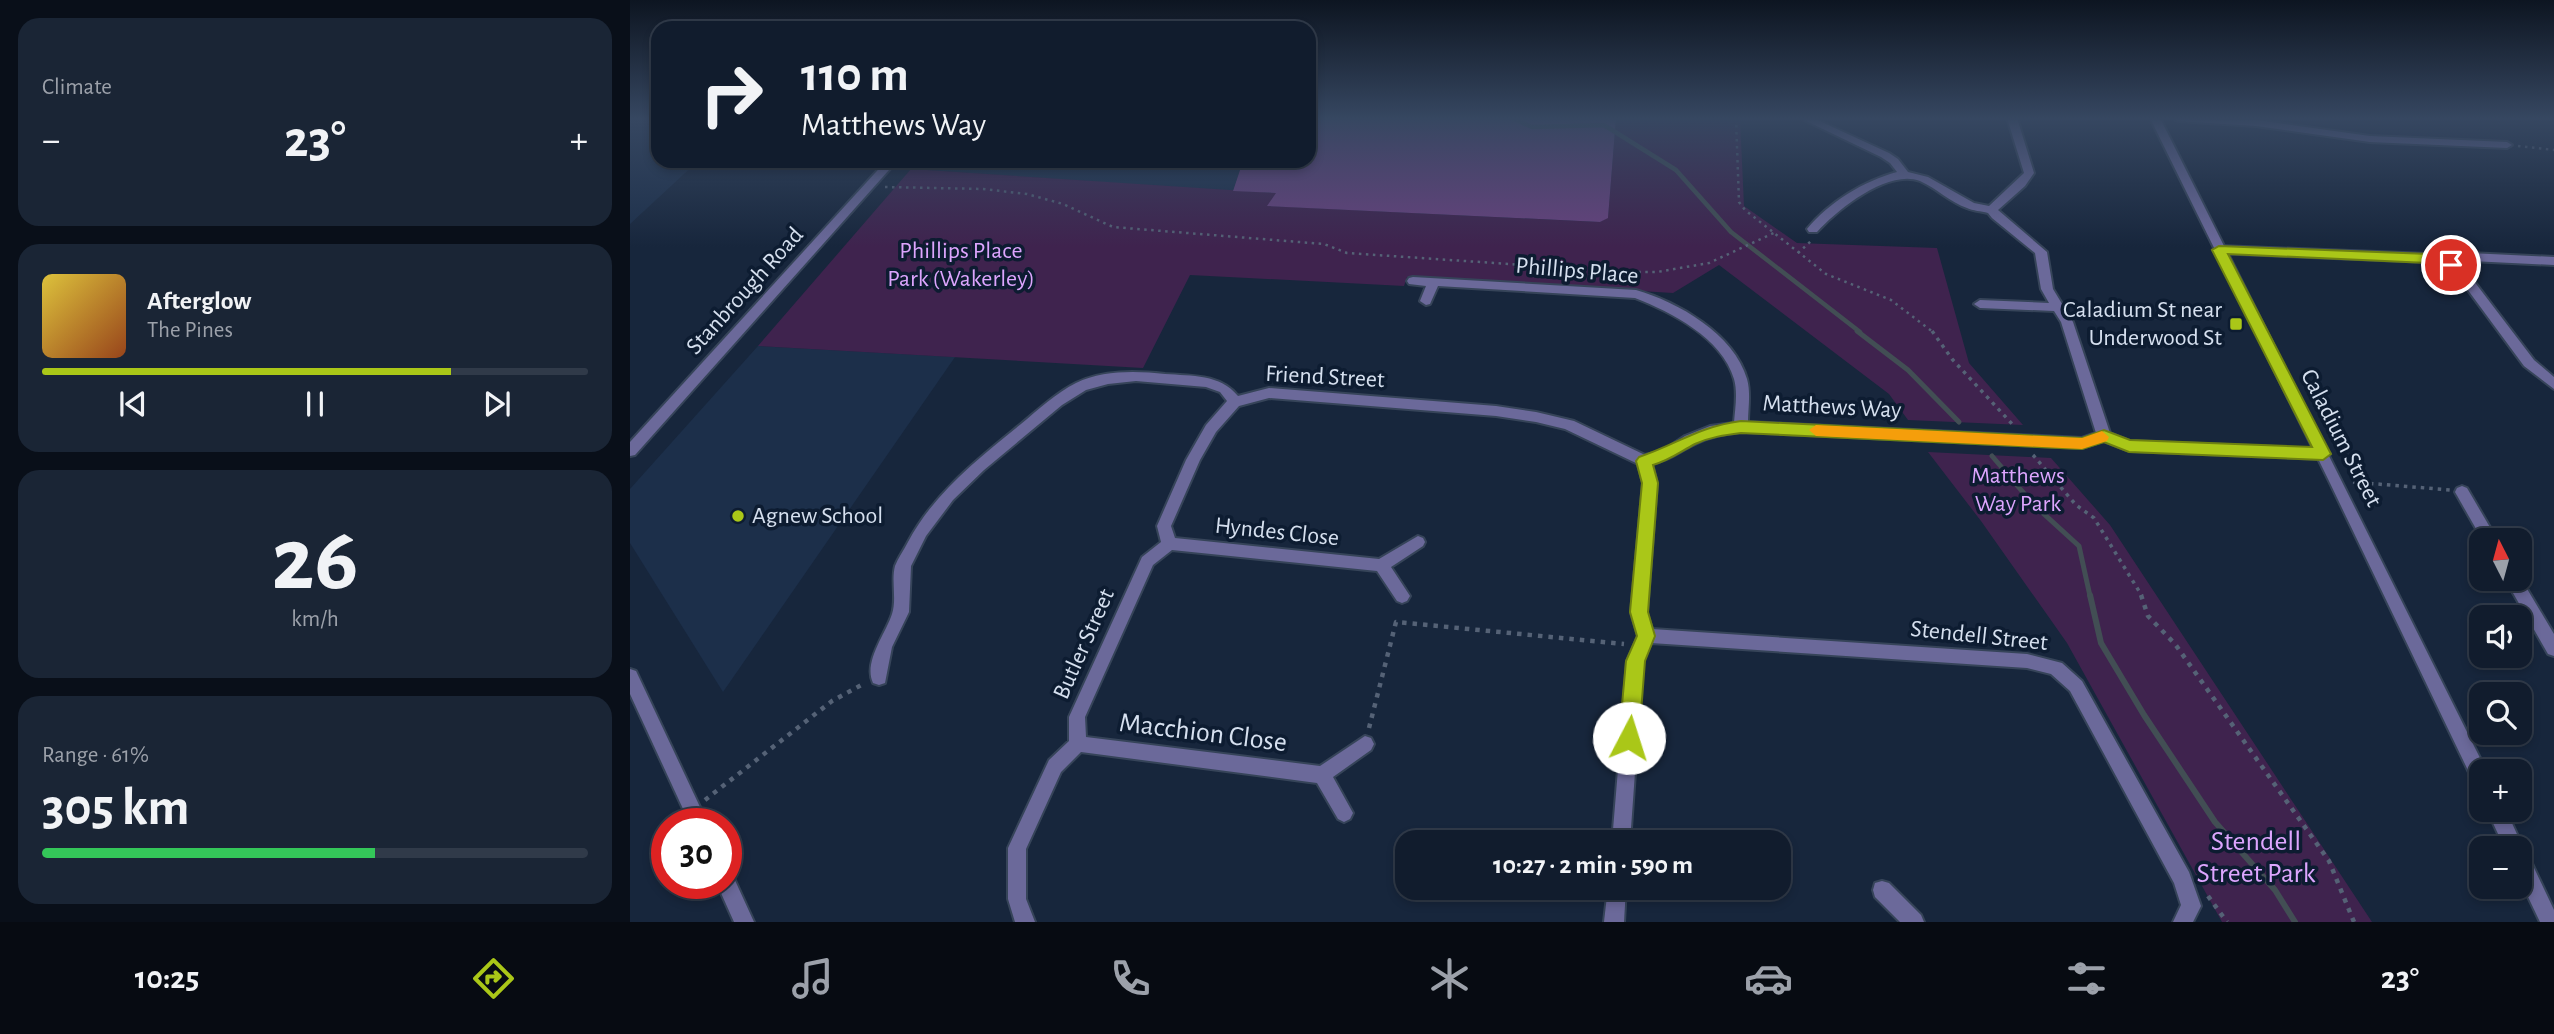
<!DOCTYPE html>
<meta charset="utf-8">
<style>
body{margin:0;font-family:"Alegreya Sans",sans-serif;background:#1a2535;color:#f1f3f6;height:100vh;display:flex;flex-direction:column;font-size:26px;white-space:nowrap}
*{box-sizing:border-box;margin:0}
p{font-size:23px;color:#9ca1aa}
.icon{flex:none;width:38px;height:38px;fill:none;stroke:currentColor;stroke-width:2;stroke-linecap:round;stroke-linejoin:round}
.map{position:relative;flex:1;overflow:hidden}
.side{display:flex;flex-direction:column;gap:18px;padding:18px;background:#090f19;width:630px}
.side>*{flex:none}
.guide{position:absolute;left:21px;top:21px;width:665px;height:147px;border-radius:21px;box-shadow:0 4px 10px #0003,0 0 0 2px #303a49;background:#111c2d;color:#f1f3f6;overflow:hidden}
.needle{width:46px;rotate:354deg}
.tools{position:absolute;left:1839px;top:528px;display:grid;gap:14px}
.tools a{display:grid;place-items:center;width:63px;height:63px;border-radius:14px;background:#111c2d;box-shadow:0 4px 10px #0003,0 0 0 2px #303a49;font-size:35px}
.speed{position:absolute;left:21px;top:808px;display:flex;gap:14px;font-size:35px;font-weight:700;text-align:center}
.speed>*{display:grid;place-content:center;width:91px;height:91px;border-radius:50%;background:#111c2d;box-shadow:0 4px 10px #0003,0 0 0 2px #303a49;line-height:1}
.speed .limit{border:10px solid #d22;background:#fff;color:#111}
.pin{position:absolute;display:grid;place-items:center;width:60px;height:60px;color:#fff;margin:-30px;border:4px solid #fff;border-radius:50%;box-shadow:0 2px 7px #0007}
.me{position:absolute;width:77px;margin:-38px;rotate:5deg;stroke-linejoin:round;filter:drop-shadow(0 0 5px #0008)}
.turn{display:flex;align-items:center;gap:24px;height:147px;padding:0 35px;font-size:32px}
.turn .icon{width:91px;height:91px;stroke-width:2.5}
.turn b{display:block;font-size:49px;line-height:60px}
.big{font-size:52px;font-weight:700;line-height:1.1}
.side .tile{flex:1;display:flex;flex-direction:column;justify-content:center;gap:10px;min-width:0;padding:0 24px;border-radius:21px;background:#1a2535}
.side .dial{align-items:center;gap:0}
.dial b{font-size:91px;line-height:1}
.song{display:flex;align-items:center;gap:21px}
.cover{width:84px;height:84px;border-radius:10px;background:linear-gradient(135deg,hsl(50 70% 55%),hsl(20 70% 35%))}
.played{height:7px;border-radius:4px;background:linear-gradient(90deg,#aac718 75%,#303a49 75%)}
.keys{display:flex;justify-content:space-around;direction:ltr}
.heat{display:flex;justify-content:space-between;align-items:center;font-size:38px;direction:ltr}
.charge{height:10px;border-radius:5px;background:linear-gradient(90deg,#34c759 61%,#303a49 0)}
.trip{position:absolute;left:765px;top:830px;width:396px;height:70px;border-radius:21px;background:#111c2d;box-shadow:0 4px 10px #0003,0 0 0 2px #303a49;font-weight:700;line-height:70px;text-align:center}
.dock{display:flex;height:112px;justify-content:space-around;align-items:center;background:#070b12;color:#9ca1aa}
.dock .icon{width:49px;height:49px}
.dock .selected{color:#aac718}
.dock b{font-size:32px;color:#f1f3f6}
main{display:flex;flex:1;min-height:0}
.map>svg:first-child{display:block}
</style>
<main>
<section class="side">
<div class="tile"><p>Climate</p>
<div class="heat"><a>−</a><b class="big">23°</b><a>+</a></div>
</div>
<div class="tile">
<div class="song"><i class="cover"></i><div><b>Afterglow</b><p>The Pines</p></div></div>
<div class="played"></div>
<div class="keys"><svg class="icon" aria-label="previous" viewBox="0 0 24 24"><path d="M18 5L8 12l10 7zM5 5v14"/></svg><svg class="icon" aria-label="pause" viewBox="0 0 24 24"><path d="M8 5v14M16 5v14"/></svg><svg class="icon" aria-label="next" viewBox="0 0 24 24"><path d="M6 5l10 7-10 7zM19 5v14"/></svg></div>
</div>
<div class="tile dial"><b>26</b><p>km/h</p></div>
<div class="tile"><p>Range · 61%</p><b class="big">305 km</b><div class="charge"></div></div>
</section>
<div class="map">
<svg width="1924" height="922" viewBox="0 0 1924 922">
<rect width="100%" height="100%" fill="#17263c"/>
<g fill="#1c2f4a">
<polygon points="0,118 28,118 28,161 68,161 0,224"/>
<polygon points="289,161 613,161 603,191 281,169"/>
<polygon points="128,346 325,357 93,692 0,543 0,489"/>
</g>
<g fill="#3f234e">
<polygon points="986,118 1110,118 1114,206 1167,243 1307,248 1339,363 1393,425 1278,420 1259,394 1089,265 1043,293 777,277 774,286 560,275 513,368 128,346 281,169 647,193 638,206 970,222 978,217"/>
<polygon points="1298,452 1421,458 1480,525 1742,922 1592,922 1437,643 1351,521"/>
</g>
<polygon fill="#69427f" points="679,118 986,118 978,218 970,222 637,206 646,193 603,191 613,161 679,161"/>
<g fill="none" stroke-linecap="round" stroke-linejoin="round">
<polyline stroke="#424e54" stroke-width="4.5" points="882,118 902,127 974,125 1046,170 1101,232 1230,332"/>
<g stroke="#424e54" stroke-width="5">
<polyline points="1227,331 1278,370 1329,422"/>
<polyline points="1362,456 1403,504 1449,546 1460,596"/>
</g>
<polyline stroke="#424e54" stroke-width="6" points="1460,595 1471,643 1514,715 1585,822 1645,890 1665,922"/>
<defs>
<g id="minor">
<path d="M1170,118H1183L1259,153L1268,159L1278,172L1298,177L1344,203L1359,206L1394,173L1377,118H1387L1404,173L1395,186L1368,210L1417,252L1423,289L1443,322L1480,433L1500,441L1693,449L1700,454L1693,459L1499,451L1473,441L1452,448L1111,432C1095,434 1082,436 1067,443C1049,451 1043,459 1022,464L1027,483L1017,613L1022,629L1397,654L1432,663L1452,681L1559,872L1571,906L1563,922H1543L1551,905L1544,883L1440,691L1421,674L1397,668L1021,643L1013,661L1000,842H982L997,661L1008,636L1001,613L1013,483L1008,464L935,429L906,422L866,416L639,398L609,406L586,432L570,460L541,526L545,538L749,559L788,536L793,538L795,542L793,546L761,567L780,596L777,601L772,603L767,601L747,571L542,550L523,565L455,717L456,737L690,766L735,736L741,738L744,744L741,750L703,777L723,813L720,819L714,822L708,819L687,783L451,752L431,772L396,849V899L405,922H385L378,899V848L419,760L439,741V717L512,557L531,542L527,526L556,460L576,425L597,401L590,392L576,387L506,381L478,384L456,390L432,405L354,470L323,500L296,536L281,566L279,612L262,647L255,683L249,685L243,683C233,662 256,633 262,614C267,599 261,581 265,566C268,558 274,550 278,542C304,493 348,459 391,424C408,410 426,393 446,383C473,370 506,371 535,374C562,376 590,374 608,396L639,388L866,406L906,412L944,421L1015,455L1033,451L1055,436L1080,426L1104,423C1105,409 1108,393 1104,379C1092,338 1041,312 1005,298L808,286L800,304L796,305L790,301L796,286L779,284L777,281L779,278L783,277L1006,290C1048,302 1104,334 1117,379C1121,393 1118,408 1118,422L1452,438L1466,433L1431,322L1424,311L1350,308L1344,304L1350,300L1419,303L1411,289L1405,253L1362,218L1358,213C1351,211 1343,211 1337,208C1320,202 1306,188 1290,181C1258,169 1208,209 1187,232H1179L1177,229C1199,202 1234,181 1267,172L1260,163L1251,157Z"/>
<polygon points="1543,118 1626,120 1740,136 1877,142 1882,145 1877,148 1740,142 1626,126 1548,121"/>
<polygon points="256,161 267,161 5,455 0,456 0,442"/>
<polygon points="1589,246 1799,254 1820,261 1839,253 1924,257 1924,265 1841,261 1829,266 1837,272 1904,360 1924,377 1924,389 1894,366 1829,278 1817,268 1798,262 1585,253 1583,250"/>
<polygon points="1832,486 1837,488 1868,541 1853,541 1825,492 1827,488"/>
<polygon points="1890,577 1924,634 1924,656 1918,654 1875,579 1890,579"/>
<polygon points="1252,881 1259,883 1291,915 1294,922 1270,922 1245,897 1243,890 1245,883"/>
<polygon points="978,887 996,887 994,922 974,922"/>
</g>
<g id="tertiary">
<polygon points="1520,118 1530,118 1857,772 1852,772 1852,789 1846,787 1699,481"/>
<polygon points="0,669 6,671 78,824 60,824 0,694"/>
<polygon points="1857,810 1876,810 1891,843 1893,852 1897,853 1924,910 1924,922 1910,922 1890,880 1890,849 1875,849"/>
<polygon points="96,874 103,876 124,922 104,922 87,884 96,884"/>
</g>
</defs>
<use href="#minor" stroke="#364459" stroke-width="4"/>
<use href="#tertiary" stroke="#364459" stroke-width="4"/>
<g stroke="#556276" stroke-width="2.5" stroke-dasharray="2.5 4.5" stroke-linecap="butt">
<polyline points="1106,118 1109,202 1115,210 1196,274 1261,300 1303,332"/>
<polyline points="1888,146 1924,150"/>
<polyline points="255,187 353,189 397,194 433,204 483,227 694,244 717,253 997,272 1027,272 1079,263 1146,232"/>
<polyline points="1168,253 1181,241"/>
</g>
<g stroke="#556276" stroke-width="3.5" stroke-dasharray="3.5 5" stroke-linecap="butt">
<polyline points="1302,331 1322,359 1384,426"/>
<polyline points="1403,455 1446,505 1464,518 1512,596"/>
<polyline points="1723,482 1820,490"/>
</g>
<g stroke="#556276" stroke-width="4.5" stroke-dasharray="4.5 6" stroke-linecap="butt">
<polyline points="1511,595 1518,616 1545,644 1699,861 1724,922"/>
<polyline points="739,728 766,622 994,644"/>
<polyline points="75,800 202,701 235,683"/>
<polyline points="1578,896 1597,922"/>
</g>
<use href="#minor" fill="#6b699a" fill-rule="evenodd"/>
<use href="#tertiary" fill="#6b699a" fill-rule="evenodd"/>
</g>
<linearGradient id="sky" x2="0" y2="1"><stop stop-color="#0d1521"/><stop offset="0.48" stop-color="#364761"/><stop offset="1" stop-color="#364761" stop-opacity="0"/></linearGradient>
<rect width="1924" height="247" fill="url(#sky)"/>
<path fill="#aac718" stroke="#6e8110" stroke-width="2" d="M1589,246L1799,254L1826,262L1828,265L1821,270L1798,263L1598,254L1701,454L1693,460L1499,452L1474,442L1452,449L1111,433C1095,435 1080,437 1065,444C1050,452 1040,460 1023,465L1028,483L1018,612L1025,636L1015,661L1009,738L1006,745L999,748L992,745L989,738L996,661L1007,636L1000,612L1012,483L1006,461L1009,457C1048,444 1067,427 1111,421L1452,438L1474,430L1500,440L1682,447L1582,250Z"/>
<polygon fill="#f59e0b" points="1186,425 1452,438 1472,431 1479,437 1477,441 1452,449 1186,436 1179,430"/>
<g fill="#aac718" stroke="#0d1c31" stroke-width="2.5">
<rect x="1599" y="317" width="14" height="14" rx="3.5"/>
<circle cx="108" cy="516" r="7"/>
</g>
<g text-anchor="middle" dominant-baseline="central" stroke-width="7" stroke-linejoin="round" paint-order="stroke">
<g font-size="24" fill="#dda5fe" stroke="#0d1c31">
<text x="331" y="251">Phillips Place<tspan x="331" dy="28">Park (Wakerley)</tspan></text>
<text x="1388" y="476">Matthews<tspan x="1388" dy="28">Way Park</tspan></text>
</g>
<g font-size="24" fill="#d6e0ef" stroke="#0d1c31">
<text transform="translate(947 271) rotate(5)">Phillips Place</text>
<text transform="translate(115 291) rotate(-48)">Stanbrough Road</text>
<text transform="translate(695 377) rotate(3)">Friend Street</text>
<text transform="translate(1202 407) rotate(3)">Matthews Way</text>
<text transform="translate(1711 438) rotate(63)">Caladium Street</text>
<text transform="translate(647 532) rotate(6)">Hyndes Close</text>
<text transform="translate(1349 636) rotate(6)">Stendell Street</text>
<text transform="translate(454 644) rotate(-66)">Butler Street</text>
</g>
<g font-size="24" fill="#d6e0ef" stroke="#0d1c31" text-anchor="end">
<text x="1592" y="310">Caladium St near<tspan x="1592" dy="28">Underwood St</tspan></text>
<text x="122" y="516" text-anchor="start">Agnew School</text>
</g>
<g font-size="28" fill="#d6e0ef" stroke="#0d1c31">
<text transform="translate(573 733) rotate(7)">Macchion Close</text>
</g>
<g font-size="28" fill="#dda5fe" stroke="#0d1c31">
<text x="1626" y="842">Stendell<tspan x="1626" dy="32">Street Park</tspan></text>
</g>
</g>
</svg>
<div class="tools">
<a><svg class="needle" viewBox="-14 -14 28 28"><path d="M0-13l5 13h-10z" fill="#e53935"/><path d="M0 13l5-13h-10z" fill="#9ca1aa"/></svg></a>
<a><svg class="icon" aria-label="sound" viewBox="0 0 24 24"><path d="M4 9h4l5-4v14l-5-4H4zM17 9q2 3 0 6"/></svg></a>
<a><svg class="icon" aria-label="search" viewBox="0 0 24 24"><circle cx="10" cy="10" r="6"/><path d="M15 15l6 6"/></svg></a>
<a>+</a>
<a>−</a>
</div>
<div class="speed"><div class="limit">30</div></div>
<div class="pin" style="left:1821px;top:265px;background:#d93025"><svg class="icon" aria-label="arrive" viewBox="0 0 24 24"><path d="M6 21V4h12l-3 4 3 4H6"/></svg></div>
<svg class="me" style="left:999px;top:738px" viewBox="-20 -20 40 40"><circle r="19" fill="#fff"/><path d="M0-13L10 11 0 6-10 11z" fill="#aac718"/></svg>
<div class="trip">10:27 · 2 min · 590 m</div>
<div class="guide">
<div class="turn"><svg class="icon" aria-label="right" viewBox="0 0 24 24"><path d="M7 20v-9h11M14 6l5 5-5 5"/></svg><div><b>110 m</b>Matthews Way</div></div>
</div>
</div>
</main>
<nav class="dock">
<b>10:25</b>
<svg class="icon selected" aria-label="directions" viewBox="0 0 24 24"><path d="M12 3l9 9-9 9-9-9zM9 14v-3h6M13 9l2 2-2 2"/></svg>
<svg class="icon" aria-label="music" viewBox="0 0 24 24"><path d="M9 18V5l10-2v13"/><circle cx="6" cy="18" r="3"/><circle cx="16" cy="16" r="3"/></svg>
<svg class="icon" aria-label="phone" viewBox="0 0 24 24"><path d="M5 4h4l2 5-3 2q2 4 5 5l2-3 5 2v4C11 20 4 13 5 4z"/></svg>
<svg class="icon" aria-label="climate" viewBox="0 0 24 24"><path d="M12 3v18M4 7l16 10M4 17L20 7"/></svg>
<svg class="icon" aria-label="car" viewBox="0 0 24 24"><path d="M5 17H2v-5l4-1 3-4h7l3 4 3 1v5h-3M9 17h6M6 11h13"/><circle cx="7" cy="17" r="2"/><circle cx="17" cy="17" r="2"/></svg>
<svg class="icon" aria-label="filters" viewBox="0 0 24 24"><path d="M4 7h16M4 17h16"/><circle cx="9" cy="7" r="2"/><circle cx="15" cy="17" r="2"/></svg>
<b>23°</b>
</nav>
